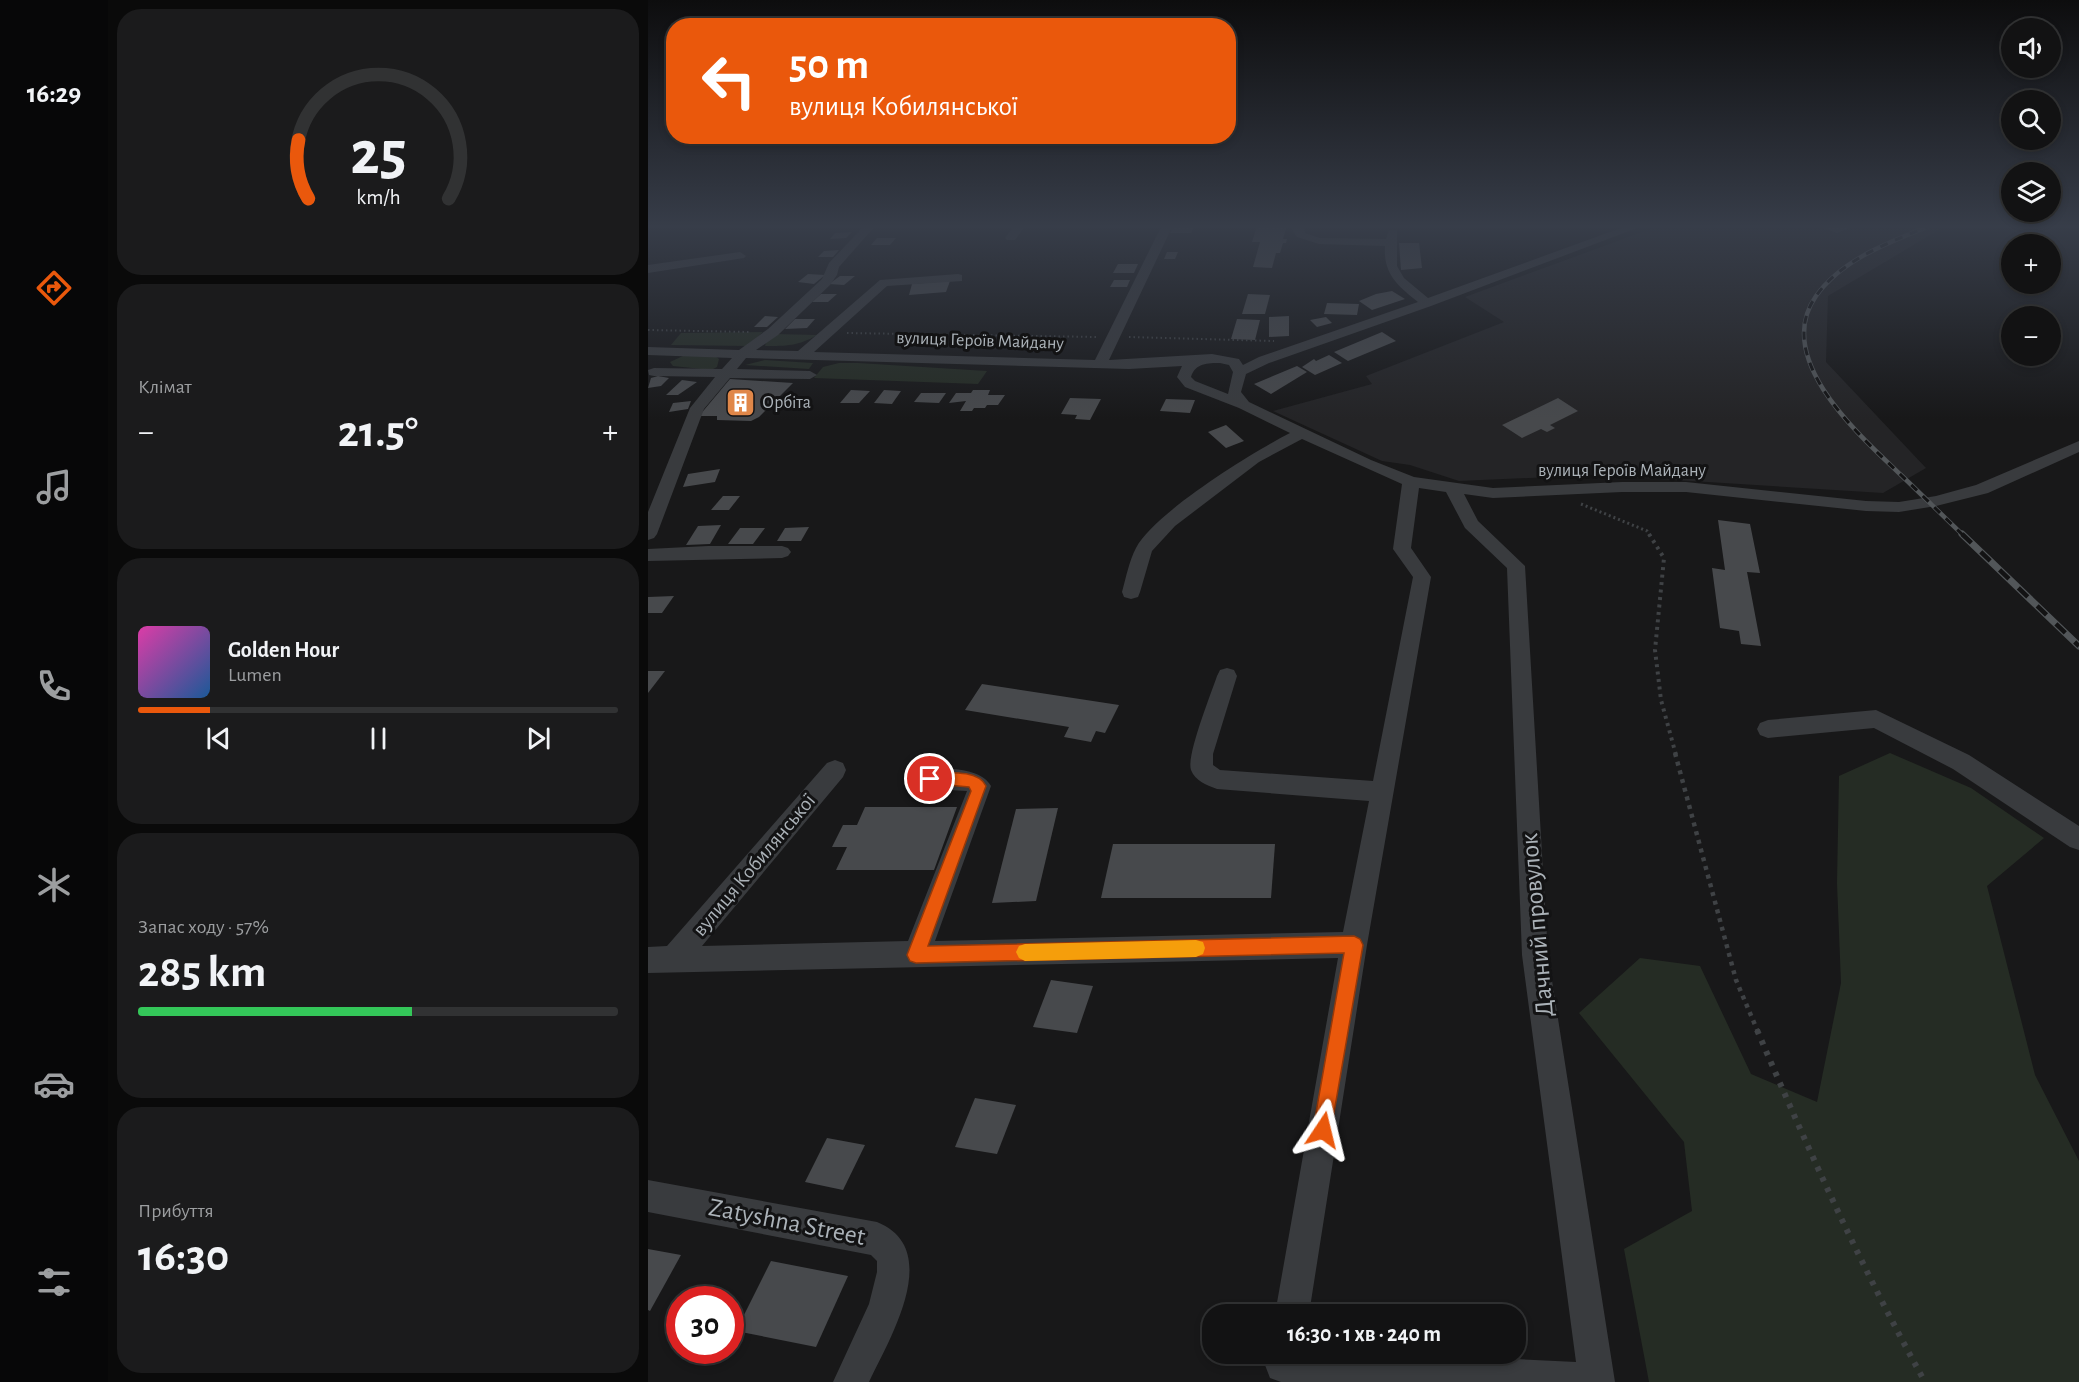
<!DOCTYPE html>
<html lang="uk">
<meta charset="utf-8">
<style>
body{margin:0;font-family:"Alegreya Sans",sans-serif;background:#1b1b1c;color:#f1f3f6;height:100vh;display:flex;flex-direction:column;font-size:22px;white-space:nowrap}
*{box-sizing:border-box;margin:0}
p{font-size:20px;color:#9c9ea0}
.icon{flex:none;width:33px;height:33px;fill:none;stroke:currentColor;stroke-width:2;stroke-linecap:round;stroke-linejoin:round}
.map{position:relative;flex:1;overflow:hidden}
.drawer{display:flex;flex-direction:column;gap:9px;padding:9px;background:#0a0a0a;width:540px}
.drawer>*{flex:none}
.banner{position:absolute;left:18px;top:18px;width:570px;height:126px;border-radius:24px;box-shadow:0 3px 9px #0003,0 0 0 2px #313233;background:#ea580c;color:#fff;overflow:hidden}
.buttons{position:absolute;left:1353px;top:18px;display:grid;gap:12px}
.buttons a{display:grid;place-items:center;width:60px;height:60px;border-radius:50%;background:#121213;box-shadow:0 3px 9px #0003,0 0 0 2px #313233;font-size:30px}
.speed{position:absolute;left:18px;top:1286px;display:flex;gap:12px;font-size:30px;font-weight:700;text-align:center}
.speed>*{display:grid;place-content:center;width:78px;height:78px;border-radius:50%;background:#121213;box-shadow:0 3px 9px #0003,0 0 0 2px #313233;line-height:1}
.speed .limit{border:9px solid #d22;background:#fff;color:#111}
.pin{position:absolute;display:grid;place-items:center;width:51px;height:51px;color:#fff;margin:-26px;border:3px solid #fff;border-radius:50%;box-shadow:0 2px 6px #0007}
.me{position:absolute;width:66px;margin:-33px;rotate:10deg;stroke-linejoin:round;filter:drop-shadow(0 0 4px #0008)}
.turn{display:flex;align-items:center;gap:21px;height:126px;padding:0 24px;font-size:27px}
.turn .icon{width:78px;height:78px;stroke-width:2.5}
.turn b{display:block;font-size:42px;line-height:51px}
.big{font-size:45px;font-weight:700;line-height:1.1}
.drawer .widget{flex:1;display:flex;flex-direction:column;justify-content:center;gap:9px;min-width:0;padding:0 21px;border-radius:24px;background:#1b1b1c}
.drawer .dial{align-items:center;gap:0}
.dial svg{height:156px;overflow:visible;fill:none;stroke:#313233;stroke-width:7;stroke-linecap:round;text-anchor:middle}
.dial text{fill:#f1f3f6;stroke:none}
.song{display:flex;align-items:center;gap:18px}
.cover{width:72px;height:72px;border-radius:9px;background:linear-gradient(135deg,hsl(320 70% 55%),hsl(210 70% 35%))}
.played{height:6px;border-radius:3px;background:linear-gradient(90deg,#ea580c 15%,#313233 15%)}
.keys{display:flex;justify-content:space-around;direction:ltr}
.heat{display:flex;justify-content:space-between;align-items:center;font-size:33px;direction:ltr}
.charge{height:9px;border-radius:4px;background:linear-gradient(90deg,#34c759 57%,#313233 0)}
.trip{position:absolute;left:554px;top:1304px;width:324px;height:60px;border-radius:24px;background:#121213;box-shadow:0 3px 9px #0003,0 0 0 2px #313233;font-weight:700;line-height:60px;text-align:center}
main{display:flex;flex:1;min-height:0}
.dock{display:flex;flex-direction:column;width:108px;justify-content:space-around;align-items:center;background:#070708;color:#9c9ea0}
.dock .icon{width:42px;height:42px}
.dock .selected{color:#ea580c}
.dock b{font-size:27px;color:#f1f3f6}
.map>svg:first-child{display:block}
</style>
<main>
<nav class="dock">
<b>16:29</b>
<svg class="icon selected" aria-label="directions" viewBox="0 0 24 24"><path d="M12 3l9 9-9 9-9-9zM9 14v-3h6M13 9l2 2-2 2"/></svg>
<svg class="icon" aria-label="music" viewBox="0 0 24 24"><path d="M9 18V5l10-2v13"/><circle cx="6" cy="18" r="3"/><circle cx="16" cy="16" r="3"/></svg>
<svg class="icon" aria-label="phone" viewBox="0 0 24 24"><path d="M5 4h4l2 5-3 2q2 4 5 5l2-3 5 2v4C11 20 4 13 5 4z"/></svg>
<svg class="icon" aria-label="climate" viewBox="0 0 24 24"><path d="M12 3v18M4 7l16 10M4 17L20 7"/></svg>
<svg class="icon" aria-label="car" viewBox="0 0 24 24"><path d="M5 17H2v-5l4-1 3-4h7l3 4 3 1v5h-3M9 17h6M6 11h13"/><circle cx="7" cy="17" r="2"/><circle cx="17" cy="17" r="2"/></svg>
<svg class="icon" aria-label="filters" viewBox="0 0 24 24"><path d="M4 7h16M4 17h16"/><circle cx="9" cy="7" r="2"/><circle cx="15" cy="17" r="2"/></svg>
</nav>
<section class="drawer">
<div class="widget dial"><svg viewBox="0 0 100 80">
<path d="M14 69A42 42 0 1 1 86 69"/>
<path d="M14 69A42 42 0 0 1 9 39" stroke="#ea580c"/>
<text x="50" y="56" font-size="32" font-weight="700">25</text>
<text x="50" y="72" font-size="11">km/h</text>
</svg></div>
<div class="widget"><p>Клімат</p>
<div class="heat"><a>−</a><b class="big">21.5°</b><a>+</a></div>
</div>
<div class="widget">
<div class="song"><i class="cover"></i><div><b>Golden Hour</b><p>Lumen</p></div></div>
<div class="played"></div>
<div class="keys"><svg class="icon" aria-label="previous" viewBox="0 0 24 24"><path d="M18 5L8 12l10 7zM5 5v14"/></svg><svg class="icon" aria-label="pause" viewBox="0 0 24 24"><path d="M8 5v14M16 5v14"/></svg><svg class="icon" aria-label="next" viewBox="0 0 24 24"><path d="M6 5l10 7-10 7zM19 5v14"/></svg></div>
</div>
<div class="widget"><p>Запас ходу · 57%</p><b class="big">285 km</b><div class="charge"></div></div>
<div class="widget"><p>Прибуття</p><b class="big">16:30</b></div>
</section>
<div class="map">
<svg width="1431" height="1382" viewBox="0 0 1431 1382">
<rect width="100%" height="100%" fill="#181819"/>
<polygon fill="#242426" points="1013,225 1299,225 1180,296 1178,362 1278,468 1235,493 947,475 811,481 762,465 734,461 625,411 724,384 718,376 856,322 817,297"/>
<g fill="#252c24">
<polygon points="115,332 100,346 23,345 33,333"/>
<path d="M127,334L169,335C151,346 138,346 117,346L119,339Z"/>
<polygon points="37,355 67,356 71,359 69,367 63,370 25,366 22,362"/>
<polygon points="117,360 165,363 161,369 97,365"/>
<polygon points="191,363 210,363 339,371 330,384 166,378 175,367"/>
<polygon points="1242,753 1323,788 1396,838 1339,886 1387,1075 1431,1161 1431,1382 1001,1382 976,1249 1044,1211 1036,1142 931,1013 992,958 1052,966 1103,1074 1169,1102 1193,983 1189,883 1191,776"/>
</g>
<g fill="#47494c">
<polygon points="616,225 639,225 635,239 639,239 638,243 635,243 632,253 628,253 624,268 605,267 612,242 604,242 609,226"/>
<polygon points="1168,225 1209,225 1189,233"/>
<polygon points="525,227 546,228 543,233 522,233"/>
<polygon points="204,232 198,238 182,239 187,233"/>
<polygon points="229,238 248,238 242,245 223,245"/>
<polygon points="751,243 771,243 774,268 753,270"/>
<polygon points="191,250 185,257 170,257 176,251"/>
<polygon points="519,252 530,252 527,259 516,259"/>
<polygon points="470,264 490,264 486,273 465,273"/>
<polygon points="160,274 177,275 166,284 150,282"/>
<polygon points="192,276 207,276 196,285 181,284"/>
<polygon points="466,280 482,280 479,287 462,287"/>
<polygon points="302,281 298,292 261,295 264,284"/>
<polygon points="744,291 757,299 724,310 711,301 728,294"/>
<polygon points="173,294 189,294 180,302 164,302"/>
<polygon points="600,294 622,295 617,314 594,314"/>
<polygon points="679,303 711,304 709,315 676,314"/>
<polygon points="117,316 130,317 119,327 106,327"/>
<polygon points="641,316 641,336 621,337 621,317"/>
<polygon points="678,317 684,323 669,327 662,320"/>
<polygon points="147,319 167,319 159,328 137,329"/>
<polygon points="589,319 612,320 607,340 583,339"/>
<polygon points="734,332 748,341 700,361 686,352"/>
<polygon points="681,355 694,363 667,375 654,367 666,359 668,361"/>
<polygon points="649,366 659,372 623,394 606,384"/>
<polygon points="10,376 21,378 13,386 0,388 3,378"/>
<polygon points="82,379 145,383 111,417 103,421 69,420 69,416 51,416"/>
<polygon points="34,380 49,382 30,395 18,395"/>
<polygon points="203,390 222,391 211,403 192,403"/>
<polygon points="236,390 253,391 244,404 226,403"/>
<polygon points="325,390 342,390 340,395 357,395 350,405 339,405 337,408 326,408 324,411 312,411 318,401 301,403 308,393 323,393"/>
<polygon points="273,393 298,393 291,403 266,402"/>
<polygon points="422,398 453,399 442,420 427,419 429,415 413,414"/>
<polygon points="910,398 930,411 902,425 907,428 899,432 893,429 874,438 854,425"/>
<polygon points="518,399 547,400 542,413 512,411"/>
<polygon points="43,401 40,409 21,412 25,403"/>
<polygon points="578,425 596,441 578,448 560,432"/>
<polygon points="72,469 67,482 35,487 40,474"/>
<polygon points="75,496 92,496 81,510 63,510"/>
<polygon points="1070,520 1102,524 1112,573 1099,572 1113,646 1093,644 1091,631 1072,628 1064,568 1077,570"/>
<polygon points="73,525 62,544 38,545 50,526"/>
<polygon points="161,527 153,541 129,541 137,528"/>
<polygon points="92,528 117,528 105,544 80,544"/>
<polygon points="26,596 14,613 0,613 0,597"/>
<polygon points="0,671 17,671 0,693"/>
<polygon points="334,684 471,705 457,733 448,731 443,742 416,737 421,727 317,710"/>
<polygon points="217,807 309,807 286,870 188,870 199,847 184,847 195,825 209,825"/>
<polygon points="410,808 388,901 344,903 368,809"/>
<polygon points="465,844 627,844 623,898 453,898"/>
<polygon points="403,980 445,986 429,1033 385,1027"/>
<polygon points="327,1098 368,1105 349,1154 307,1147"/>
<polygon points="179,1138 217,1145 195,1190 157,1182"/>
<polygon points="0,1249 33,1255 2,1311 0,1310"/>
<polygon points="123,1261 200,1276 168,1347 88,1331"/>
</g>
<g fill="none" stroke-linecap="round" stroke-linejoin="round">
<g stroke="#3f4245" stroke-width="2" stroke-dasharray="1.5 3" stroke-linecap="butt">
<polyline points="0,330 101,332"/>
<polyline points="199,333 449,337"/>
<polyline points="481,337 626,341"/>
</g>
<polyline stroke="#3f4245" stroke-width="3" stroke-dasharray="2 3" stroke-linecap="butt" points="933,504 999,531 1002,536"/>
<polyline stroke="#3f4245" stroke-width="4" stroke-dasharray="3 4.5" stroke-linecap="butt" points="1001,534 1016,558 1007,650 1013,700 1028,755"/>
<polyline stroke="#3f4245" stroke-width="4.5" stroke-dasharray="4 5" stroke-linecap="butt" points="1027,753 1088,980 1110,1032"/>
<path stroke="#3f4245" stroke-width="6" stroke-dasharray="4.5 7" stroke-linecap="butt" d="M1109,1030C1160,1149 1214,1269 1277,1382"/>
<g fill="#393b3e" fill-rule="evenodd">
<path d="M217,225H228L191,267L189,275L182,285L130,335L108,350L150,351L232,280L310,274L314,275V281L239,286L166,352L447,360L514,225H525L461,360L564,354L591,359L595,365L611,357L770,302C750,286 735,274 737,246L671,244L649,237L644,230L645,225H656L657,233L672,238L738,239L741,230H749V266L756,278L780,298L981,225H997L783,306L621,363L598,374L593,392L601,402L723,460L766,477L845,488L974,482H1038L1218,501L1251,502L1288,496L1328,485L1431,441V452L1340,493L1288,506L1251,512L1218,511L1038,492H974L845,498L816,494L830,521L877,566L900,955L967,1382H633L622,1378L617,1365L622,1353H749L928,1362L874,955L859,568L817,528L798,492L771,488L763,548L783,577L719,945L661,1314H627L690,958L0,973V947L19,946L179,763L187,760L195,763L198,770L195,777L54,946L260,941L319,791L282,789L274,786L271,779L274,772C292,766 333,767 343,786L287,941L695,932L721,801L569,789C559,785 547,781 543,770C538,756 563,694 569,676L572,670L579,668L586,670L589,676L565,754V765L572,770L725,781L765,577L745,549L754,484L654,439L611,462L527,526L504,551L492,592L490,597L483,599L476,597L474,592C478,578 481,561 488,548C506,513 605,452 642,433L591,408L537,387L529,377L534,366L481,369L98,358L89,369L162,371L169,375L162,379L82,378L56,409L9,534L6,538L0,540V512L42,408L67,377L6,376L1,375L0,370L6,368L74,369L84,358L0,355V347L91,350L120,329L174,279L181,263ZM572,363L581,365L585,372L580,394L547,381L543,377C547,363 560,363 572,363Z"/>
<polygon points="367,225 378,225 367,240 359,240 357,238"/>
<polygon points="92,252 98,256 96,258 0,273 0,265"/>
<polygon points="60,546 134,546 140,548 143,552 140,556 134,558 0,561 0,549"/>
<polygon points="1228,710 1321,755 1431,826 1431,850 1422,847 1305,769 1226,728 1120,738 1112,735 1109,729 1112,723 1120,720"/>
<path d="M0,1180L229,1222C296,1249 242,1338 221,1382H185L221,1304L229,1272V1261L223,1255L0,1212Z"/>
</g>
<defs>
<path id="rail-far1" d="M1284,225C1243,242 1195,258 1168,296C1124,359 1212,436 1253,475C1274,495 1295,516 1316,536"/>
<polyline id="rail" points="1314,534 1431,646"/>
</defs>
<use href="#rail-far1" stroke="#525659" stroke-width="4.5"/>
<use href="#rail" stroke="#525659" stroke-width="7"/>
<use href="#rail-far1" stroke="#131314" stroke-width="3" stroke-dasharray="8" stroke-linecap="butt"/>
<use href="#rail" stroke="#131314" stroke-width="4.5" stroke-dasharray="13" stroke-linecap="butt"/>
</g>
<linearGradient id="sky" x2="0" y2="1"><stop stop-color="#0d0d0e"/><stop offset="0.54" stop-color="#373d49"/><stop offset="1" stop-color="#373d49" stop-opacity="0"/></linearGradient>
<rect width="1431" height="419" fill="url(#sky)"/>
<path fill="#ea580c" stroke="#983908" stroke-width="1.5" d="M282,773C299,773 330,769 338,786L280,946L706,936L712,939L715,945L682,1136L675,1139L668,1136L665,1130L696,953L268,963L262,961L259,955L323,791L321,787L277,783L275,779L277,774Z"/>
<polygon fill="#f59e0b" points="548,940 555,942 557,948 555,954 548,957 377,961 371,958 368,952 371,946 377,944"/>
<defs>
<symbol id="building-square" viewBox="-11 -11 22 22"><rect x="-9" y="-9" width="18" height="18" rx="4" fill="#e08749" stroke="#131314"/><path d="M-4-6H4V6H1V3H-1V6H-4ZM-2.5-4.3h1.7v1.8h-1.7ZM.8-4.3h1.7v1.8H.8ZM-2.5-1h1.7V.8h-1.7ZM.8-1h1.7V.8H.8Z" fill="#fff"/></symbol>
</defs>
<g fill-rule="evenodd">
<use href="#building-square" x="76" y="386" width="33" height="33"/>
</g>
<g text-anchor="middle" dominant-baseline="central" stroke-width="6" stroke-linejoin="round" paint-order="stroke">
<g font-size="18" fill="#abb2b8" stroke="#131314">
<text transform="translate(332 341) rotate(2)">вулиця Героїв Майдану</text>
<text x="974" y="471">вулиця Героїв Майдану</text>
</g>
<g font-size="18" fill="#abb2b8" stroke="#131314" text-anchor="start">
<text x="114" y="403">Орбіта</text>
</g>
<g font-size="21" fill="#abb2b8" stroke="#131314">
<text transform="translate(106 865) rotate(-50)">вулиця Кобилянської</text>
</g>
<g font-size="26" fill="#abb2b8" stroke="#131314">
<text transform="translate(889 925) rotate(-95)">Дачний провулок</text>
<text transform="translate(139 1222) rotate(11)">Zatyshna Street</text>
</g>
</g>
</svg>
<div class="buttons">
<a><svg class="icon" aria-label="sound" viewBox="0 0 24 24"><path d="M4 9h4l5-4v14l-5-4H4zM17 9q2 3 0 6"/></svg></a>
<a><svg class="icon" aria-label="search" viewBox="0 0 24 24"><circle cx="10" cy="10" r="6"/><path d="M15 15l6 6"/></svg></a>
<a><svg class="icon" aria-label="layers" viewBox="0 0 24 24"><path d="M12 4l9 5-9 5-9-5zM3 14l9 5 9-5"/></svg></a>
<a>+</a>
<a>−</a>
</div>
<div class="speed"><div class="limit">30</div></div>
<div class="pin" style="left:282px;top:779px;background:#d93025"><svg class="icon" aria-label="arrive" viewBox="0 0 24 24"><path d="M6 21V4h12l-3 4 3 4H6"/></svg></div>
<svg class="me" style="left:675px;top:1130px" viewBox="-20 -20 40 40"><path d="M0-17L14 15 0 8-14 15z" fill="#ea580c" stroke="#fff" stroke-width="4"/></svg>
<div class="trip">16:30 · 1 хв · 240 m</div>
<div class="banner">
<div class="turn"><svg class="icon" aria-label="left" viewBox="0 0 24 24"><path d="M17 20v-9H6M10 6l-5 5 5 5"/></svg><div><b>50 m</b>вулиця Кобилянської</div></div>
</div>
</div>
</main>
